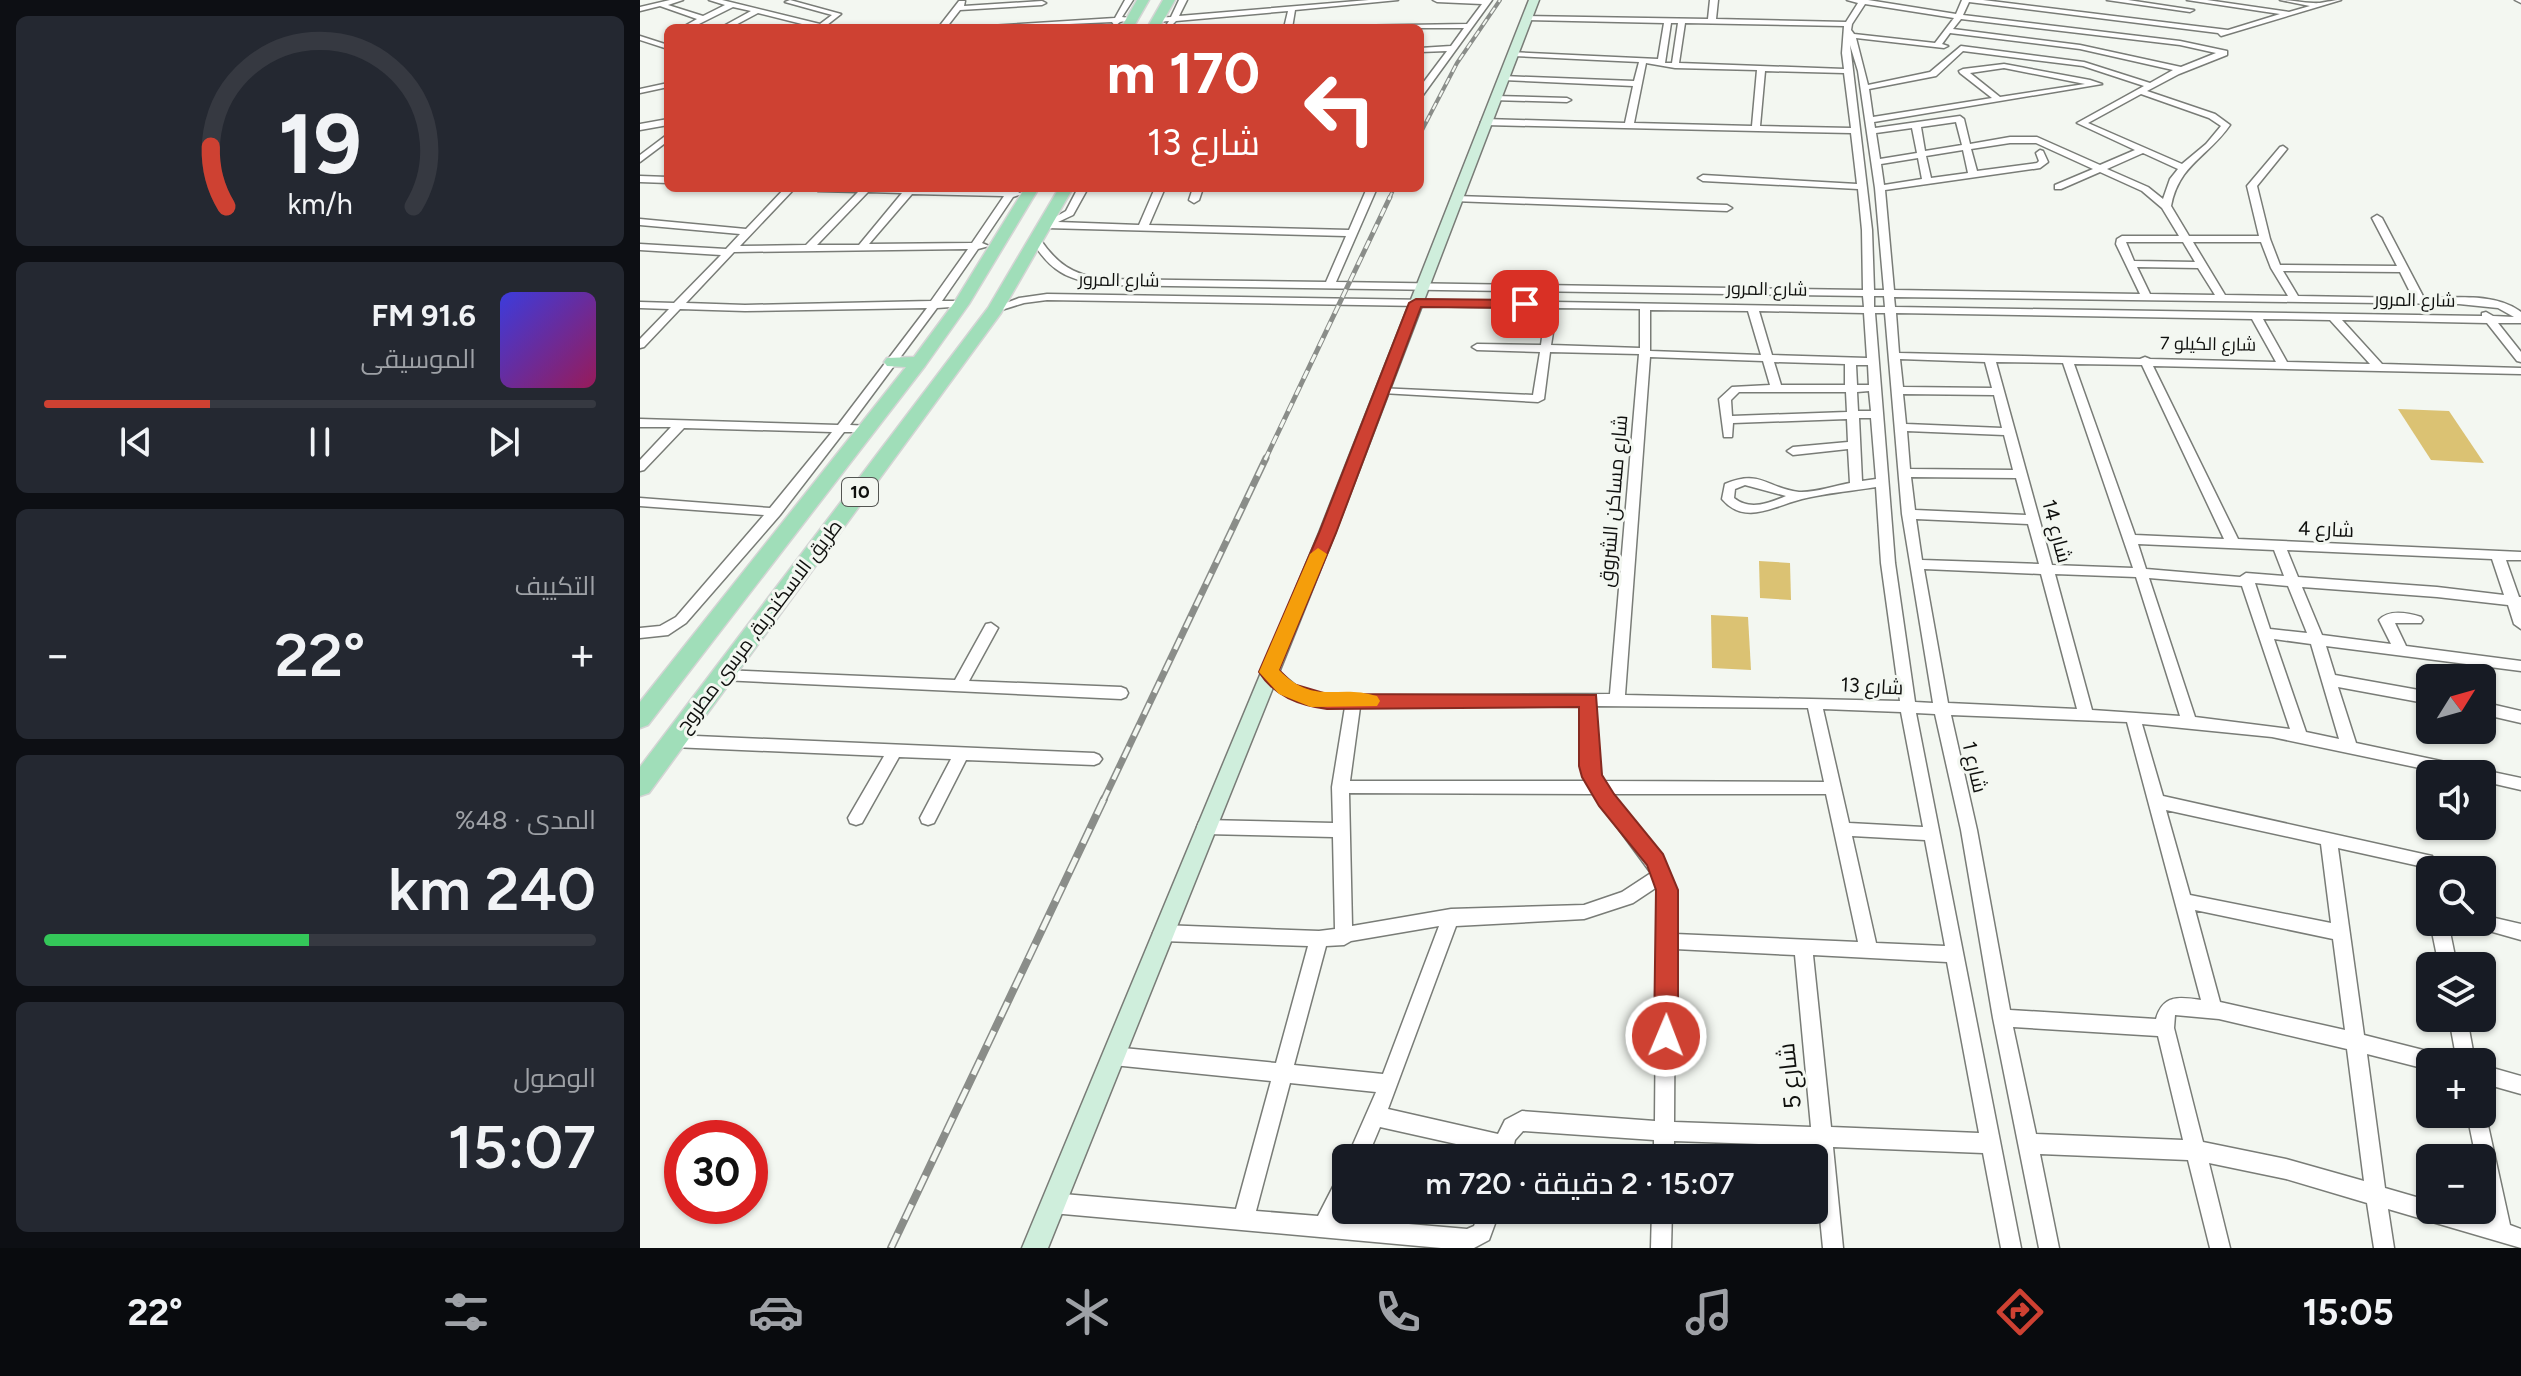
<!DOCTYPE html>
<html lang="ar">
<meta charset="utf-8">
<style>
body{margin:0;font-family:Figtree,Cairo,sans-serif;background:#242831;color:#f1f3f6;direction:rtl;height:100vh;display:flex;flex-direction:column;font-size:30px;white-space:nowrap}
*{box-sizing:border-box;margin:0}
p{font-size:26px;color:#9ea1a6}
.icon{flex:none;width:44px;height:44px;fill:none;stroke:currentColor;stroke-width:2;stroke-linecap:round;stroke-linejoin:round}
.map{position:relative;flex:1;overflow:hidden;direction:ltr}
.details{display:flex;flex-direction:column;gap:16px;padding:16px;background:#0d0f14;width:640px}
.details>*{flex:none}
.hud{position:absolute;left:24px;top:24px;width:760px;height:168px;border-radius:12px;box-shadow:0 2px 6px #0004;direction:rtl;background:#ce4132;color:#fff;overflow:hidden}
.needle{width:52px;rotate:53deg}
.fabs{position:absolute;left:1776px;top:664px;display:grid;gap:16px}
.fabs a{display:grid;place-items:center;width:80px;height:80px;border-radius:12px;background:#171b24;box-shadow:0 2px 6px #0004;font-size:40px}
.speed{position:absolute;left:24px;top:1120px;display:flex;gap:16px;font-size:40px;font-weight:700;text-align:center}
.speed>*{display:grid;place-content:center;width:104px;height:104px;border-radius:50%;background:#171b24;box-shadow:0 2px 6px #0004;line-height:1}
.speed .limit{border:12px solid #d22;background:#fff;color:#111}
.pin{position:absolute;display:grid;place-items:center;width:68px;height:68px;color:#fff;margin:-34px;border-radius:16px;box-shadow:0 4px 12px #0006}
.me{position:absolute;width:88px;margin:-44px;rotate:1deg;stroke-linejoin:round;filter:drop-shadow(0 0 6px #0008)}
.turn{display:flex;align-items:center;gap:28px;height:168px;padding:0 32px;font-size:36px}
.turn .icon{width:104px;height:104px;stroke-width:2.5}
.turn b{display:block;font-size:56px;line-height:68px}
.big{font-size:60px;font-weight:600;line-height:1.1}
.details .card{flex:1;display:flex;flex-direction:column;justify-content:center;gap:12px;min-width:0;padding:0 28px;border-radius:12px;background:#242831}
.details .dial{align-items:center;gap:0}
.dial svg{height:208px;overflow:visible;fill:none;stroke:#363941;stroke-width:7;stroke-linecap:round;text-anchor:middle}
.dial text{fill:#f1f3f6;stroke:none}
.song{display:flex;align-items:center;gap:24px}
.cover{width:96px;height:96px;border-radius:12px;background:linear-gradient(135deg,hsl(240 70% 55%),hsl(330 70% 35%))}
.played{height:8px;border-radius:4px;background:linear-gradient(90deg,#ce4132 30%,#363941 30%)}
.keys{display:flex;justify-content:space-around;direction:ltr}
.heat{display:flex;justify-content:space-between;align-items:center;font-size:44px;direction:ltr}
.charge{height:12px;border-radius:6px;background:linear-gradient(90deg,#34c759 48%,#363941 0)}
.trip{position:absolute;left:692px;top:1144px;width:496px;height:80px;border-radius:12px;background:#171b24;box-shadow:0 2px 6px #0004;font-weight:600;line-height:80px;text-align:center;direction:rtl}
.dock{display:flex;height:128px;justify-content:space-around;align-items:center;background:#090b0e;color:#9ea1a6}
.dock .icon{width:56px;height:56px}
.dock .selected{color:#ce4132}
.dock b{font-size:36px;color:#f1f3f6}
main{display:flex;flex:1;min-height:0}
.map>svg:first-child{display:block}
</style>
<main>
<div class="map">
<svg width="1881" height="1248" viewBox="0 0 1881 1248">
<rect width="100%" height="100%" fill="#f3f7f1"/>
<g fill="#dbc273">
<polygon points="1758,409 1809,411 1844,463 1791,460"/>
<polygon points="1119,561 1150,563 1151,600 1120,598"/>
<polygon points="1071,615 1108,617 1111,670 1072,668"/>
</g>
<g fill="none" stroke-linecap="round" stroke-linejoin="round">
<defs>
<g id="street">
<polygon points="30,0 43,0 28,5 63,16 85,5 69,0 82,0 180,24 192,15 145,2 150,0 201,14 187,25 193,28 178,28 118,13 90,28 80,28 111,11 93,7 51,28 41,28 57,19 20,6 0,11 0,7"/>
<polygon points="485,0 493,0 482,17 496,19 480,22 475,26 472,22 346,28 350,26 475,18"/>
<polygon points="539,0 547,0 539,16 729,0 758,0 655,10 652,28 644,28 648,11 536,21 531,26 527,24 529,21 515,22 515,18 531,17"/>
<polygon points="793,0 852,0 783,95 780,95 780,87 807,51 780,52 780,48 811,46 824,28 701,28 705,26 827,24 842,4 797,2"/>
<path d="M1070,0H1078L1076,19L1206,22L1218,3L1207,0H1228L1316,14L1322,0H1343L1588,30L1640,14L1547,0H1567L1649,12L1670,6L1640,0C1653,0 1670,4 1680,3C1688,2 1693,0 1701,0L1581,36L1578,33L1329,2L1323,15L1540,41L1587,51V55L1539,74L1507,91L1575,114L1590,125C1568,157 1539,164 1531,206L1549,236H1619L1607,186L1640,147L1643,146L1647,149L1617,186L1630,239L1640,265L1757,266L1732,218L1737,215L1742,218L1784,298C1814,298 1855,292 1881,312V323H1858L1881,352V362L1877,361L1847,323L1702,320L1742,364L1881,368V374L1513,366L1598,539L1881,552V560H1866L1879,597H1881V629L1874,624L1868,605L1797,597L1662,587L1682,635L1751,644L1739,620C1749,609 1768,613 1781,617L1783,620L1781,623H1755L1766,646L1881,661V671L1686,646L1695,675L1790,692V704L1698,687L1716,743L1881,778V790L1842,781V774H1808L1632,737L1502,724L1523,796L1792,856L1796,870H1790V885L1784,883L1779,866L1698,848L1724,1035L1795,1053L1802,1056L1804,1062H1790V1070L1727,1054L1745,1188L1790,1201V1210H1819L1848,1219L1842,1189V1158H1836L1827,1114H1842V1106L1844,1107L1870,1225L1881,1229V1248L1748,1209L1754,1248H1734L1727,1203L1646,1179L1569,1163L1590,1248H1570L1548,1160L1400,1154L1419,1248H1399L1353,1018L1321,830L1295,714L1276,713L1381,1248H1361L1343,1153L1193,1147L1203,1248H1183L1173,1146L1034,1141V1158H1014V1140L883,1131L875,1140L871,1158H851L852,1152L740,1127L727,1158H707L736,1092L650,1083L616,1211L678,1216L699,1175L706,1172V1204L699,1218L827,1229L834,1226L840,1210H860L849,1240L834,1248H801L412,1213L405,1210L402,1203L405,1196L412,1193L596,1209L631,1081L473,1065L466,1062L464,1056L466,1050L473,1047L636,1063L668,946L522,941L516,938L513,933L516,928L522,925L679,931L695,929L693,837L565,834L559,832L557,827L559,822L565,820L693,823L692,787L705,707C673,708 640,700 622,672L624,668H634L660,689L687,696L970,694L999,354L910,352L904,399L898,402L742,393L736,390L738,388L893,395L900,352L837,350L832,347L837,344L901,345L906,308L407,300L384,303L355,312L350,309L379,298L407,294L1224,307L1223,296L462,285C427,279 411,272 392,241L400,239C417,264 432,274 462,279L686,282L706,236L406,228L401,225L426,211L438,188H448L433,215L418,222L499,225L515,188H525L509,225L709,230L727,188H737L696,282L1223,290L1222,230L1218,189L1063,181L1058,178L1063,175L1217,184L1211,133L845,125L841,122L845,119L985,123L993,86L863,80L859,78L863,76L994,81L999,62L873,56L869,54L870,52L1018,59L1024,23L887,20L883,18L884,16L1068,19ZM1225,4L1314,18L1295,43L1214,34L1211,30L1212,24ZM1321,19L1540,45L1576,53L1541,67L1440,45L1313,29ZM1031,23H1038L1032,63H1025ZM1045,23L1204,26L1202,53L1204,69L1039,63ZM1310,33L1440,49L1533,70L1510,83L1444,62L1321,46L1290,72L1228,85L1216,38L1304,48L1308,46L1302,44ZM1210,45L1218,71L1235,188L1244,290H1234L1232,230ZM1323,51L1443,66L1504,86L1437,123L1495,150L1460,165L1397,137H1370L1330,144L1324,119L1320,116L1235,128L1234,122L1462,84L1450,80L1364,64L1323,69L1319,71L1320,73L1352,98L1233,117L1229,89L1296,76ZM1006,63L1035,68L1117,70L1112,126L994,123ZM1364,68L1445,84L1360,97L1330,73ZM1125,71L1204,73L1211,128L1120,126ZM1501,94L1569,118L1581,126L1566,144L1542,164L1448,123ZM1316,122L1322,145L1285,151L1281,127ZM1272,128L1277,153L1240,159L1236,133ZM1370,143H1396L1453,169L1415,185V189H1421L1460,172L1502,191L1522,208L1539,236H1482L1477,239L1476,244L1500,294L1254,290L1245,190L1400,168L1408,162L1403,151L1400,150L1396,153L1399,161L1397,163L1337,171L1331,149ZM1323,150L1328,173L1291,178L1286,156ZM1503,153L1538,169L1530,179L1523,199L1508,187L1467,169ZM1278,158L1282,179L1244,185L1241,164ZM1486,242H1543L1555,262L1494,261ZM1553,242H1621L1631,268L1648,296L1585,295ZM1497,267L1558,268L1575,295L1510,294ZM1643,271L1760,272L1773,298L1658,296ZM1234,296H1244L1245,307H1234ZM1254,297L1819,304L1858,308L1874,317L1853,316L1846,312L1842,313V316L1255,307ZM917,308L1000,309V348L911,345ZM1010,310L1108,311L1121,355L1010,351ZM1119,311L1224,313L1227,358L1132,355ZM1235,313H1245L1262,514L1293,703L1275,702L1255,563ZM1256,313L1612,319L1636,362L1510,359L1505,357L1500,359L1259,353ZM1623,319L1690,320L1730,364L1647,362ZM1010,357L1123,361L1130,385L1092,387L1079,399L1084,437H1092L1093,423L1207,419L1208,442L1153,447L1147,451L1153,455L1208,449L1210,483C1194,486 1174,493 1159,492C1126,488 1121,469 1085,484L1082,499C1105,526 1134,506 1162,499C1186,493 1212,491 1236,487L1241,563L1260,701L985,695ZM1260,359L1345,362L1352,388L1263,387ZM1134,362L1205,364V385H1141ZM1356,362L1423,363L1493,568L1412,565ZM1434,364L1502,365L1584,539L1495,535ZM1216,365H1228L1229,385H1217ZM1229,391L1231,411H1218L1217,392ZM1099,392H1206L1207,412L1092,416L1091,400ZM1263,394L1354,395L1362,428L1266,424ZM1219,418H1231L1236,479L1222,481ZM1267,431L1364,435L1373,470L1270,469ZM1271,477L1376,478L1386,515L1275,510ZM1105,485L1146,496C1129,503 1110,511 1094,498L1095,489ZM1276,519L1388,524L1399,564L1282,560ZM1498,544L1634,550L1644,576L1606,573L1600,577L1506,569ZM1647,550L1852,559L1864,595L1797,587L1658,577ZM1284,569L1401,574L1437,709L1308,703ZM1415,574L1496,577L1540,716L1452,710ZM1509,578L1602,586L1650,729L1555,717ZM1615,583L1648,586L1667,633L1630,629ZM1634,639L1671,644L1699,739L1666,732ZM941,706V757L947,781H710L720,707ZM956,706L1168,708L1184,782L963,781L956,757ZM1183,709L1261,712L1283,827L1209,823ZM1311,715L1487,722L1561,1000C1540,997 1523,994 1516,1019L1370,1010L1337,830ZM709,793L953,794L1011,873L982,892L944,905L811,909L712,926ZM970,794H1186L1218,942L1035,934C1035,920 1038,902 1035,888C1026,851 990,826 970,794ZM1526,810L1681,844L1691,923L1550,895ZM1212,836L1285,840L1305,946L1236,943ZM1017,887L1015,1121L882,1111L865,1120L858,1134L748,1109L816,926L944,919L993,903ZM1555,910L1693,939L1705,1030L1580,1002ZM799,926L743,1074L654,1065L686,946L704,945L711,941ZM1035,949L1155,955L1171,1127L1034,1122ZM1173,955L1307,962L1339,1133L1191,1127ZM1535,1015L1579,1019L1707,1049L1724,1181L1646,1159L1563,1142L1534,1028ZM1373,1027L1518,1036L1543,1140L1396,1134Z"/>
<polygon points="1467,0 1488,0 1554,10 1550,12"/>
<polygon points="1875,0 1881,0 1881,3"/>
<polygon points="319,1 325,1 324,6 402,1 406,3 402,5 320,10 306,28 298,28"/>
<polygon points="0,36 28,45 28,49 0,40"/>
<polygon points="28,83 28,87 0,93 0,89"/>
<polygon points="855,96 927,98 931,100 927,102 852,100 851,98"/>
<polygon points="28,119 28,125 0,130 0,124"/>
<polygon points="28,134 28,141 0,162 0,155"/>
<polygon points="0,176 28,177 28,183 0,182"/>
<path d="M145,188H155L100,246L166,245L218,192L178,191L173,188L367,191L369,188H379L376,191L382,194L373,197L342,243L349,246L338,249L302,301H321L326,304L325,306L297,308L210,425L231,426V432H204L140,515L46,623L28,635L0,638V628L20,626L36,617L124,515L0,506V498L130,508L192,432L44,428L4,470L0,471V460L31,427H0V419L198,425L287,308L105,311L40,309L4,347L0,348V339L29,309L0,308V302L34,303L81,255L0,250V244L86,249L100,234L0,225V219L106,229ZM228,192L262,193L219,245H177ZM272,194L364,196L332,243L229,244ZM328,249L291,301L105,305L46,303L94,252Z"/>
<polygon points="553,188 563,188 559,200 554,203 549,200"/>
<polygon points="816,196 1087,205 1092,208 1087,211 813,201 811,199"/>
<polygon points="351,623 358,628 329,681 481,687 486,689 488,693 486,697 481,699 82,680 77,679 75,675 77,671 82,670 315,680 346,624"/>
<polygon points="1842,702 1881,711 1881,723 1842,714"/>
<polygon points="33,735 454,753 459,755 462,759 459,763 454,765 326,760 294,823 288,825 282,823 280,818 311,759 259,757 222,823 216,825 210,823 208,818 244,756 33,747 28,745 25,741 28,737"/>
<polygon points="1842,915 1881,924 1881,940 1835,927 1832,922 1842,922"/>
<polygon points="1790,922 1808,922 1817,966 1799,966"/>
<polygon points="1809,1018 1827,1018 1835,1062 1817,1062"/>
<polygon points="1842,1065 1881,1076 1881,1094 1842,1083"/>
<polygon points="1012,1210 1032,1210 1031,1248 1011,1248"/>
</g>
<polygon id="secondary" points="889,0 899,0 695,533 408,1248 382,1248 679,533"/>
<g id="primary">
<polygon points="497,0 509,0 493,28 481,28"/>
<polygon points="523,0 535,0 519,28 507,28"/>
<polygon points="385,188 399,188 329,304 285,366 8,725 0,728 0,702 266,367 247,366 244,362 247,358 274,357 314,303"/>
<polygon points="419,188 433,188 361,313 9,793 0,796 0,767 348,308"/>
</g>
</defs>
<use href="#street" stroke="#797c77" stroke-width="3"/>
<use href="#secondary" stroke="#797c77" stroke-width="3"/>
<use href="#primary" stroke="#d4d4d4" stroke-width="3"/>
<use href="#street" fill="#fff" fill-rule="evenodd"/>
<use href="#secondary" fill="#cfeedc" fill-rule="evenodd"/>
<use href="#primary" fill="#a0deb9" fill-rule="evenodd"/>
<defs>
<g id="rail-far3">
<polyline points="780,134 817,63 860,0"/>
<polyline points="749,199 754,188"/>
</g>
<polyline id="rail-far2" points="625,460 750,197"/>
<polyline id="rail-far1" points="463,801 626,458"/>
<polyline id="rail" points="251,1248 464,799"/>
</defs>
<use href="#rail-far3" stroke="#8a8d89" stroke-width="4"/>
<use href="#rail-far2" stroke="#8a8d89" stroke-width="5"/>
<use href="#rail-far1" stroke="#8a8d89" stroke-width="7"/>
<use href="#rail" stroke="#8a8d89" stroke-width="8"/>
<use href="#rail-far3" stroke="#f3f7f1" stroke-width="2" stroke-dasharray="7" stroke-linecap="butt"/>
<use href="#rail-far2" stroke="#f3f7f1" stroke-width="3" stroke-dasharray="9" stroke-linecap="butt"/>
<use href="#rail-far1" stroke="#f3f7f1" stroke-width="4" stroke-dasharray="12" stroke-linecap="butt"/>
<use href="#rail" stroke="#f3f7f1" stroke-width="5" stroke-dasharray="16" stroke-linecap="butt"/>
</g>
<path fill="#ce4132" stroke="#862a20" stroke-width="2" d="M776,299L885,300L892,304L885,308L781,307L696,533L639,670L653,684L687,694L956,695L962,775L974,794L1023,854L1038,890V1036L1035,1044L1026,1047L1018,1044L1014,1036L1016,890L1007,865L959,806L942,777L939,766V707L687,709C659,705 634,696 619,672L679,533L769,303Z"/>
<path fill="#f59e0b" d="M678,548L687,554L639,670C676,707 696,683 737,696L740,701L737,706L671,707L639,694L619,672L670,554Z"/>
<g text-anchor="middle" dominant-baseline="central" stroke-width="6" stroke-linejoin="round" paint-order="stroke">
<g font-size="18" fill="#0f100e" stroke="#f3f7f1">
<text transform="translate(479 280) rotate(1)">شارع المرور</text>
<text transform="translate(1127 289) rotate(1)">شارع المرور</text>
<text transform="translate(1775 300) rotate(1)">شارع المرور</text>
<text transform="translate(1568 344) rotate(1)">شارع الكيلو 7</text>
</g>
<rect fill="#f3f7f1" stroke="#535552" stroke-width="2" x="202" y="478" width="36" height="28" rx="6"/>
<g font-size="18" font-weight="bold" fill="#0f100e">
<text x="220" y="492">10</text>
</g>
<g font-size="20" fill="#0f100e" stroke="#f3f7f1">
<text transform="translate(973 501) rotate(-85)">شارع مساكن الشروق</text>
<text transform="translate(1686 529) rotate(2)">شارع 4</text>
<text transform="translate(1417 531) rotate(75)">شارع 14</text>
<text transform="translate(119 626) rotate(-53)">طريق الاسكندرية, مرسى مطروح</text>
<text transform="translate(1232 686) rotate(3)">شارع 13</text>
<text transform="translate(1335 767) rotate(77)">شارع 1</text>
</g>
<g font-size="24" fill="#0f100e" stroke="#f3f7f1">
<text transform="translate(1149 1076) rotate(-96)">شارع 5</text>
</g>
</g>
</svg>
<div class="fabs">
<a><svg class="needle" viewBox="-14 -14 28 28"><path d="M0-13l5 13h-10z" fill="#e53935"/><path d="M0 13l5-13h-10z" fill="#9ea1a6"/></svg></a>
<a><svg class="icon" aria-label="sound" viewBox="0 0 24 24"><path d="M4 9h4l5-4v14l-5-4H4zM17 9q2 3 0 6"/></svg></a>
<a><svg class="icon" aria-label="search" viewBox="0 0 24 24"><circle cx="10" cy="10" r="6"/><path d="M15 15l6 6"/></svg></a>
<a><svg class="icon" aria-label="layers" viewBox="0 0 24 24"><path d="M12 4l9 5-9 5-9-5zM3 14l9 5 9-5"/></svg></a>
<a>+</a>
<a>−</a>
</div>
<div class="speed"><div class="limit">30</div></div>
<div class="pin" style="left:885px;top:304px;background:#d93025"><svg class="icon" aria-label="arrive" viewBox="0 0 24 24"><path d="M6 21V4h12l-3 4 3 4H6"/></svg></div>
<svg class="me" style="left:1026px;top:1036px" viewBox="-20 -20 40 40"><circle r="17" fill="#ce4132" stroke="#fff" stroke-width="3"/><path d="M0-11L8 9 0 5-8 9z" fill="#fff"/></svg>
<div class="trip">15:07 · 2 دقيقة · 720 m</div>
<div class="hud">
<div class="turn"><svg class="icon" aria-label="left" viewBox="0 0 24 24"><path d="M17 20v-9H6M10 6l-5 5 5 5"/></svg><div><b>170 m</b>شارع 13</div></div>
</div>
</div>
<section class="details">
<div class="card dial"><svg viewBox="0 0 100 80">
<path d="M14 69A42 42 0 1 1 86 69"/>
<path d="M14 69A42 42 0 0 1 8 46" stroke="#ce4132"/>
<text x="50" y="56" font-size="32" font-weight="700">19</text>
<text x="50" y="72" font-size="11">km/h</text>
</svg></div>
<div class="card">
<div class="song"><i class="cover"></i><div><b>91.6 FM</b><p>الموسيقى</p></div></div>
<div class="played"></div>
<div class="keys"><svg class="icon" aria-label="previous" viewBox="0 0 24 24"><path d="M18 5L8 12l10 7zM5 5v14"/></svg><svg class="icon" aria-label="pause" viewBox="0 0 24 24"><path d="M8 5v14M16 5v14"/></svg><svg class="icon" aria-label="next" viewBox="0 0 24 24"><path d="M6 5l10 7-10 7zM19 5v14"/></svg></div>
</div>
<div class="card"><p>التكييف</p>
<div class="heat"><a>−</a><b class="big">22°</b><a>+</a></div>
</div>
<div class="card"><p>المدى · 48%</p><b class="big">240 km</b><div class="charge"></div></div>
<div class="card"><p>الوصول</p><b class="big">15:07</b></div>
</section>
</main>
<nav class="dock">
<b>15:05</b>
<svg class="icon selected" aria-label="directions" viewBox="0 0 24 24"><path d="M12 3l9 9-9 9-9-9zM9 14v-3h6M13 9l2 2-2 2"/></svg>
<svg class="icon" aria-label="music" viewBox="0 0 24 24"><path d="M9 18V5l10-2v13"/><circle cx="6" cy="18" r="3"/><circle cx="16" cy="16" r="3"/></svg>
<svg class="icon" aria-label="phone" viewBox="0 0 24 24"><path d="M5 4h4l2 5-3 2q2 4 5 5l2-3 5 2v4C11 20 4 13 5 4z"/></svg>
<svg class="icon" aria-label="climate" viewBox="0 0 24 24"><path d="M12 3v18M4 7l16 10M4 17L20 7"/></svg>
<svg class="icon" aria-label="car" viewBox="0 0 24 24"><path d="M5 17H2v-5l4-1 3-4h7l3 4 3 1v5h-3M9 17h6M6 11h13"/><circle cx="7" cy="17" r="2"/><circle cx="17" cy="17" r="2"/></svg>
<svg class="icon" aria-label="filters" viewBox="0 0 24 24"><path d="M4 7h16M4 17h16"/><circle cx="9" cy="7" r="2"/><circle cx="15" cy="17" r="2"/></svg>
<b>22°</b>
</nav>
